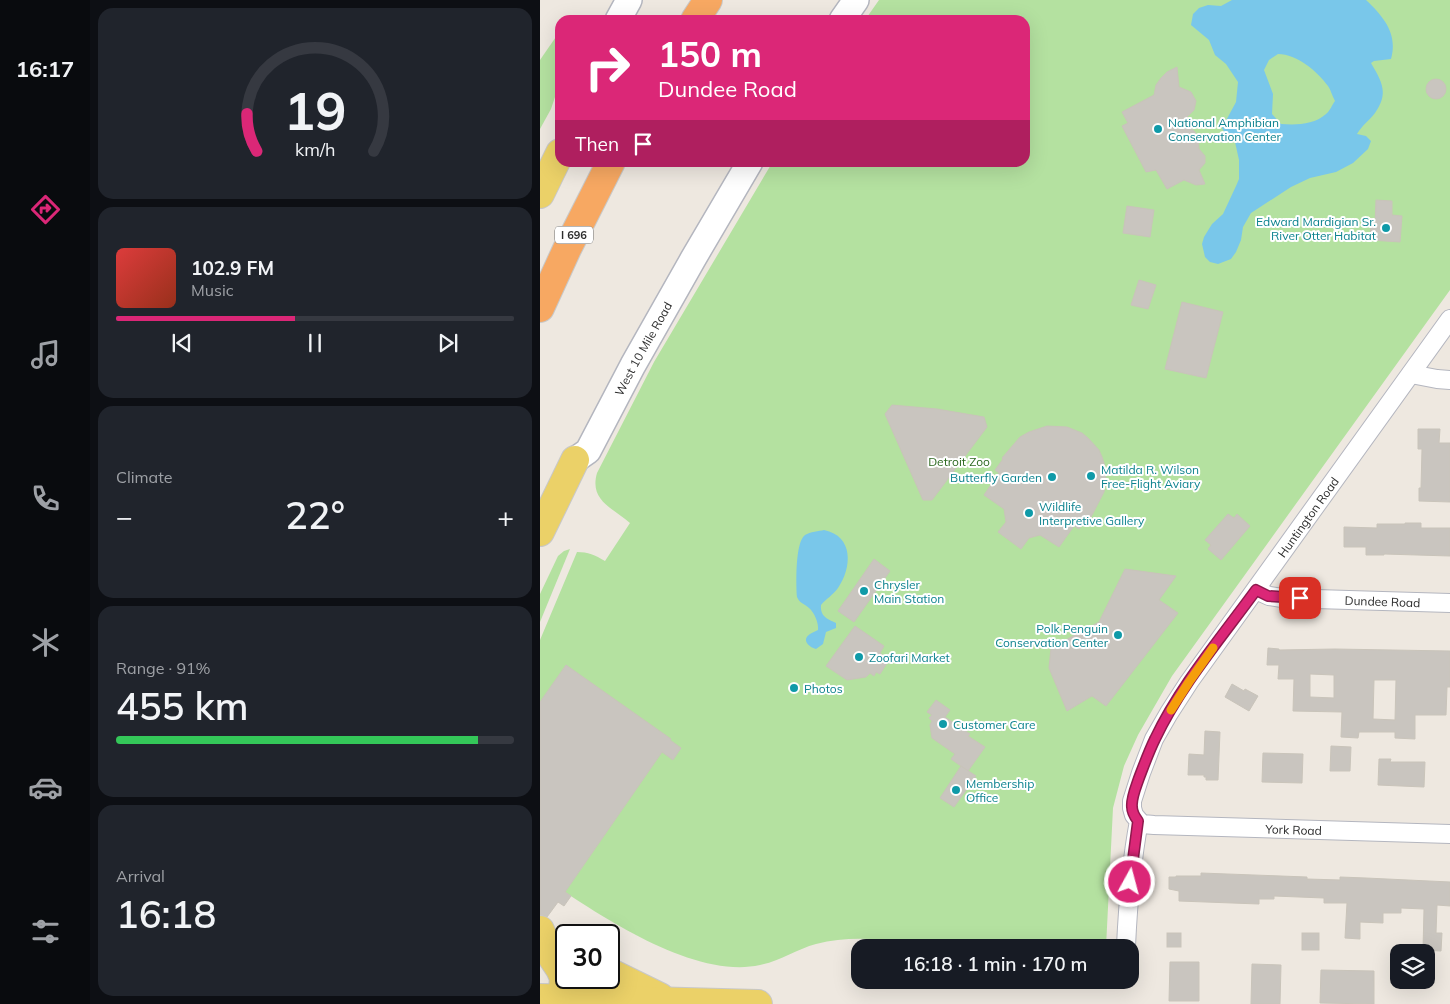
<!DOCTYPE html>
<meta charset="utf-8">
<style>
body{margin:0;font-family:Mulish,sans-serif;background:#20242c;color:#f1f3f6;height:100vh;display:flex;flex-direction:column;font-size:19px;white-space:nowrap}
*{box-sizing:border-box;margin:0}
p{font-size:16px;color:#9ea1a6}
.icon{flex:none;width:28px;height:28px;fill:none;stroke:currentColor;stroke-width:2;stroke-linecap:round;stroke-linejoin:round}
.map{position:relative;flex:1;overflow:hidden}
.panel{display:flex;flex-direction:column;gap:8px;padding:8px;background:#0d0f14;width:450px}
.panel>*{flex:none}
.guide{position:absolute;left:15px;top:15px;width:475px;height:152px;border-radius:15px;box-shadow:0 5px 20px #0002;background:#db2777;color:#fff;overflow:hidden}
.buttons{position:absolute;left:850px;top:944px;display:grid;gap:10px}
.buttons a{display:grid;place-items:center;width:45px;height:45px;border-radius:10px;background:#171b24;box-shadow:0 5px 20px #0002;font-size:25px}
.speed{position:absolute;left:15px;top:924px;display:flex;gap:10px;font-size:25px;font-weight:700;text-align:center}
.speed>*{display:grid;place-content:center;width:65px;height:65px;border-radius:50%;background:#171b24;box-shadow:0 5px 20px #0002;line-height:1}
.speed .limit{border:2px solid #111;border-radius:8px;background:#fff;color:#111}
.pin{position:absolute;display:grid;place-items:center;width:42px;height:42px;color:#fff;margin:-21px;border-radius:10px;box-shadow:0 2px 8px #0006}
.me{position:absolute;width:55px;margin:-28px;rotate:7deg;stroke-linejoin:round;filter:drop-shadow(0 0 4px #0008)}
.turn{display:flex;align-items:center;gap:18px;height:105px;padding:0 20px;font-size:22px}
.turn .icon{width:65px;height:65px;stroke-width:2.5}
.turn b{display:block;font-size:35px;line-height:42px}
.then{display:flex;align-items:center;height:48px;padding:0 20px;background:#0003;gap:10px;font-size:19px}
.big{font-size:38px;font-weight:600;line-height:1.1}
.panel .tile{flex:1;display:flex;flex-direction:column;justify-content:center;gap:8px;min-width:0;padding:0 18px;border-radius:15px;background:#20242c}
.panel .dial{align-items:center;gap:0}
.dial svg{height:130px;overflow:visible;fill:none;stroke:#363941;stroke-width:7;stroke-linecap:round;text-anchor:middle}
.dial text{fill:#f1f3f6;stroke:none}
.song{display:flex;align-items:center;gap:15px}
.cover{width:60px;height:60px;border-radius:8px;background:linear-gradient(135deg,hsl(0 70% 55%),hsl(10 70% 35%))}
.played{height:5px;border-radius:2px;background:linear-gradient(90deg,#db2777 45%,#363941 45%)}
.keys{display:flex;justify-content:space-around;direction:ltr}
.heat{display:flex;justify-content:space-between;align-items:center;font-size:28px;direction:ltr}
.charge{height:8px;border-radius:4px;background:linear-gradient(90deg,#34c759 91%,#363941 0)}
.trip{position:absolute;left:311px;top:939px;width:288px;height:50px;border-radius:15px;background:#171b24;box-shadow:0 5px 20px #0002;font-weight:600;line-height:50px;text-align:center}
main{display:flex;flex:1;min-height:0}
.menu{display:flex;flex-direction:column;width:90px;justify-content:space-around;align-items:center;background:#090b0e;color:#9ea1a6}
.menu .icon{width:35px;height:35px}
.menu .active{color:#db2777}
.menu b{font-size:22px;color:#f1f3f6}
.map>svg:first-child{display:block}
</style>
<main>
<nav class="menu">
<b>16:17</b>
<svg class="icon active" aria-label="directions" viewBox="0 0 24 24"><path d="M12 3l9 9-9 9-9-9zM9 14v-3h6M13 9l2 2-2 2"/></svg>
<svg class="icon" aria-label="music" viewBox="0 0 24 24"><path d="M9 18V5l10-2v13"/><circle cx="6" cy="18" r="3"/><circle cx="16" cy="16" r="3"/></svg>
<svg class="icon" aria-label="phone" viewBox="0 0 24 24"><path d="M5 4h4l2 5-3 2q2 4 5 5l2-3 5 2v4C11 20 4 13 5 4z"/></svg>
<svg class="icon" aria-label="climate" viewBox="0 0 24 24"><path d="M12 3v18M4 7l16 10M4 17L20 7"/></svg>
<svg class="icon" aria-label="car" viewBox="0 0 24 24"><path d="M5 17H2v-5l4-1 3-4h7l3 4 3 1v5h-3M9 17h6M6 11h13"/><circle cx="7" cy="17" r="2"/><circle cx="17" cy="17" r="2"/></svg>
<svg class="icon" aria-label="filters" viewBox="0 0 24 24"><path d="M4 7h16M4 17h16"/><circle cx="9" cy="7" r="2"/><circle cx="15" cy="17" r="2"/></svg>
</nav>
<section class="panel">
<div class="tile dial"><svg viewBox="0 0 100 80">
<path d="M14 69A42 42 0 1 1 86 69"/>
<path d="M14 69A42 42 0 0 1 8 46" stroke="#db2777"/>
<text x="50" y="56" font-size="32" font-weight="700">19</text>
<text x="50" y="72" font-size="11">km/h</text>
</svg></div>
<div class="tile">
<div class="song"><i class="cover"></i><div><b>102.9 FM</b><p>Music</p></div></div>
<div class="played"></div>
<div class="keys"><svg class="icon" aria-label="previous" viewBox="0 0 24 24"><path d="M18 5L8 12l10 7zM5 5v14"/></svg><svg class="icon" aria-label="pause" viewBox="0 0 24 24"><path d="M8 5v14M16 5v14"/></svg><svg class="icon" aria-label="next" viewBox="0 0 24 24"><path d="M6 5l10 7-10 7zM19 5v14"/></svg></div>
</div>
<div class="tile"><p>Climate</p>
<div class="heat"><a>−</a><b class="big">22°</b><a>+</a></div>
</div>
<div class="tile"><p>Range · 91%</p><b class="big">455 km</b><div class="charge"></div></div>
<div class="tile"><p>Arrival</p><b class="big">16:18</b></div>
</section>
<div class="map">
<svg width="910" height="1004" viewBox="0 0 910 1004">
<rect width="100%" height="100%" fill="#eee8e0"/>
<g fill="#b4e1a0">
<path d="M339,0H910V290L632,676L598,735L584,766L573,808L566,947L363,948V941C334,939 305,936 276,944C257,949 240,961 220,965C152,980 54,912 0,875V640L37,552C48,552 55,555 65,561L90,523C73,508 49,501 57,473L114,362L232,163L485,162V20H325Z"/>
<polygon points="20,31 20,82 11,109 0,129 0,60"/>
<polygon points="30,549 0,622 0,594 18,556 24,551"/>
<polygon points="452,980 564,980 564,986"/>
</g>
<g fill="#79c7ea" fill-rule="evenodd">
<path d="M692,0H826C844,17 858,34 851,59L834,61L831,63C842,82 849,93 835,113C829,121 823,124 817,134L826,136L831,141L828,149L813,163L796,172L770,178L751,187L711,213L703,227L701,240L696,252L691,259L678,264L670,262L665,257L662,244L664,237L672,224L683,214L696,186L699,179V160L695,142L687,137L682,128L696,102L698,82L686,64L675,55L669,40L651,25L653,14L659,8L668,5L681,6ZM738,54C757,54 777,71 788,86C791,90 792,96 795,101C792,105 790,111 786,114C774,125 756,125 741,124L732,114L733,94L724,70L729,60Z"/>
<path d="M284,530C314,536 312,568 298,588C293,595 286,599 281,605C280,617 288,619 296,623V628L286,632L283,644L276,649C269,647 261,640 270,634C273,632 276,631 278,630C279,623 274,612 269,608C264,603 260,604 257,597C256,585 255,542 265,535C270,532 279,531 284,530Z"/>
</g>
<g fill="#c9c5bf" stroke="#c9c4ba" fill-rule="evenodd">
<polygon points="637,67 639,87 651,92 656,101 654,110 643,121 655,132 658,138 659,149 665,156 665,163 659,170 665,184 656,185 644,180 627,189 616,170 606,172 582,126 588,123 582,112 614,95 616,85 621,78 627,72"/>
<circle cx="896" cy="89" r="10"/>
<polygon points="836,200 852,201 852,215 862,216 860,242 830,240 831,224 835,224"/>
<polygon points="587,206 614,210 610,237 583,233"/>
<polygon points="599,280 616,285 608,309 591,305"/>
<polygon points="642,302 683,312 666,378 625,369"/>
<polygon points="352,405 397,409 444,417 447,427 392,500 383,500 345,414"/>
<polygon points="507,426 527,427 542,433 548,438 559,450 562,457 565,466 566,481 564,492 551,517 549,516 539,529 534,526 519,547 500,535 489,538 481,549 458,532 466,522 464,509 444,495 459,473 455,470 463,459 462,458 480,437 489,432"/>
<polygon points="878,429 900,429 899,443 910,443 910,502 879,501 879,488 881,488 882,449 878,449"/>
<polygon points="688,514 694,518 697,514 710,526 681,560 668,549 671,545 665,540"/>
<polygon points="865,523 881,523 881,528 910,528 910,556 844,554 844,555 826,555 826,547 804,547 804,527 837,528 837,524 865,524"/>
<polygon points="334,559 350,571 314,622 298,611"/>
<polygon points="585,569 636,576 619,600 638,613 566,706 552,696 527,711 509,668 511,648 559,622"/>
<polygon points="315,626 344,646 340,653 349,660 340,674 336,672 334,676 330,673 326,677 307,680 286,666"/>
<path d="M728,648L739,649V650L795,649L910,651V687H907L906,715H875V739L855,738V732H819L818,738L801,737L802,712L753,711L754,679H738L739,665H727ZM770,674L794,675V698L770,697ZM834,680H856L855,720L833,719Z"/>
<polygon points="26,665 131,739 130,740 141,748 133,760 122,752 25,892 31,896 24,906 18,902 7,917 0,915 0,702"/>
<polygon points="692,684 704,691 705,689 718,696 709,711 685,697"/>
<polygon points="396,700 410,710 405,717 430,734 428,736 445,747 428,771 411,759 415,754 392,738 390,725 392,721 389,718 392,715 387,712"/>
<polygon points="665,731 680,732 678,780 666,780 666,777 664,777 664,775 648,775 649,754 664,755"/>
<polygon points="791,746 811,747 810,771 790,771"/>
<polygon points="723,753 763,754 762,783 722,782"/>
<polygon points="839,759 851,759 850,762 885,762 884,787 838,785"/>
<polygon points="421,766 436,776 414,807 400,798"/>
<polygon points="661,873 767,877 767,879 800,880 800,877 826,878 910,882 910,906 897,905 896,933 902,933 901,951 883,950 884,909 861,908 861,913 843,913 843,923 820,922 820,939 805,938 807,903 784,903 784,898 734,896 734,899 719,899 719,904 639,901 639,891 629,889 629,877 636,877 636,876 661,876"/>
<rect x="627" y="933" width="14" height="14"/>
<rect x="762" y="933" width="17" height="17"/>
<polygon points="630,962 659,962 659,1001 629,1001"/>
<polygon points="712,964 741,965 740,1004 711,1004"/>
<polygon points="781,970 834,971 834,1004 780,1003"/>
</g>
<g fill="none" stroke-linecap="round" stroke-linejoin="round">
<defs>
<g id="street">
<polyline points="871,374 897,379 910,380"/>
<path id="s1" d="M716,590L729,596L742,598L910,603"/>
<path id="s2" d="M599,821L602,824L614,825L910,834"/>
<path id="s3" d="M586,946C588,904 591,863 599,821L594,815L592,808V801L601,773L614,739L629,713L649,682L910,319"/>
</g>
<g id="secondary">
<polyline points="78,20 89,0"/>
<polyline points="302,20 316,0"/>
<path id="s4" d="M35,460L48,451L93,365L153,259L210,162"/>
</g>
<g id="primary">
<polyline points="0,194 20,153"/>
<polyline points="0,532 35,460"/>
<polyline points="0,930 10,954 20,969 24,978 22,999"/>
<polyline points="69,972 120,997"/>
<polyline points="0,998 218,1004"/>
</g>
<g id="highway">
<polyline points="155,20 168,0"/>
<polyline points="0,308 27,249 71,162"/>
</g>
</defs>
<use href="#street" stroke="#b4b6bf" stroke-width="20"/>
<use href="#secondary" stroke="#b4b6bf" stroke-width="28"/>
<use href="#primary" stroke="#c8c8c8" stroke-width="30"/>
<use href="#highway" stroke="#c8c8c8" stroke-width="30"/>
<use href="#street" stroke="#fff" stroke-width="18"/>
<use href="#secondary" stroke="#fff" stroke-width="25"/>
<use href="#primary" stroke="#ebd168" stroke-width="28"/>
<use href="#highway" stroke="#f7a862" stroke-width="28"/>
</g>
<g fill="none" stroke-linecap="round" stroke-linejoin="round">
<defs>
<path id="route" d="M590,882L598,821C595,817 592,813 592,807C591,798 596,787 599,778C604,765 609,751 615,739C640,686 681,638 716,590L728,596L760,598"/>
</defs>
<use href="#route" stroke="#8e194d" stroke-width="12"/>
<use href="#route" stroke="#db2777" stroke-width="9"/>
<polyline stroke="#f59e0b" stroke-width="9" points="631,710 649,682 673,648"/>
</g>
<g fill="#0f9aa8" stroke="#fff" stroke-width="2">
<circle cx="618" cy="129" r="5"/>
<circle cx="846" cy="228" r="5"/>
<circle cx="551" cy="476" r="5"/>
<circle cx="512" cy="477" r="5"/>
<circle cx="489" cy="513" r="5"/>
<circle cx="324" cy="591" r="5"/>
<circle cx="578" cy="635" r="5"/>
<circle cx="319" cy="657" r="5"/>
<circle cx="254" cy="688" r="5"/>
<circle cx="403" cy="724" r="5"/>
<circle cx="416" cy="790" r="5"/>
</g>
<g text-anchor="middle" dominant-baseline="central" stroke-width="4" stroke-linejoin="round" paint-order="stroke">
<rect fill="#fff" stroke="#6c6c6c" stroke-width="1" x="15" y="226.5" width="38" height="17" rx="4"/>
<g font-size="11" font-weight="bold" fill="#2d2d2d">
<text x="34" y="235">I 696</text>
</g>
<g font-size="12" fill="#0d838f" stroke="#fff" text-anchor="start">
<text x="628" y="122">National Amphibian<tspan x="628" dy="14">Conservation Center</tspan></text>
<text x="836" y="221" text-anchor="end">Edward Mardigian Sr.<tspan x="836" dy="14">River Otter Habitat</tspan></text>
<text x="561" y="469">Matilda R. Wilson<tspan x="561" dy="14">Free-Flight Aviary</tspan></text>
<text x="502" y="477" text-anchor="end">Butterfly Garden</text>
<text x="499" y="506">Wildlife<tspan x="499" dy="14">Interpretive Gallery</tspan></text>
<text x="334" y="584">Chrysler<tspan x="334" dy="14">Main Station</tspan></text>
<text x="568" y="628" text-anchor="end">Polk Penguin<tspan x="568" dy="14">Conservation Center</tspan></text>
<text x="329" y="657">Zoofari Market</text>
<text x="264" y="688">Photos</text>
<text x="413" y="724">Customer Care</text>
<text x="426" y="783">Membership<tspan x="426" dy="14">Office</tspan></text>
</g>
<g font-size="12" fill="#2d2d2d" stroke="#fff">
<text stroke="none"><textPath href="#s4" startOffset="132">West 10 Mile Road</textPath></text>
<text stroke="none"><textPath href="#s3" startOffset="484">Huntington Road</textPath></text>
<text stroke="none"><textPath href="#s1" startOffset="128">Dundee Road</textPath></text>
<text stroke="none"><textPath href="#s2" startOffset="156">York Road</textPath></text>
</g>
<g font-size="12" fill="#2b681f" stroke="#fff">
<text x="419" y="461">Detroit Zoo</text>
</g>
</g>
</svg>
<div class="buttons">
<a><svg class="icon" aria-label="layers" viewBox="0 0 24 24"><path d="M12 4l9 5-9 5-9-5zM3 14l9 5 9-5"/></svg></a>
</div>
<div class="speed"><div class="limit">30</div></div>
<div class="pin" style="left:760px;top:598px;background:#d93025"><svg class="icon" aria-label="arrive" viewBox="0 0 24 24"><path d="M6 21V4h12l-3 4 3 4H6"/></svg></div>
<svg class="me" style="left:590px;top:882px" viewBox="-20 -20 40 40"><circle r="17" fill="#db2777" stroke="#fff" stroke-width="3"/><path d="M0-11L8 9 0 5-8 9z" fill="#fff"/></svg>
<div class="trip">16:18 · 1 min · 170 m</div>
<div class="guide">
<div class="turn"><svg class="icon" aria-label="right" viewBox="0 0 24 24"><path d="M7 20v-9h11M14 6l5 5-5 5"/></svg><div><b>150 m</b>Dundee Road</div></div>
<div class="then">Then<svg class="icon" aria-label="arrive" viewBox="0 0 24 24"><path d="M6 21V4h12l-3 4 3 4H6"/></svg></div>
</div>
</div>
</main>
